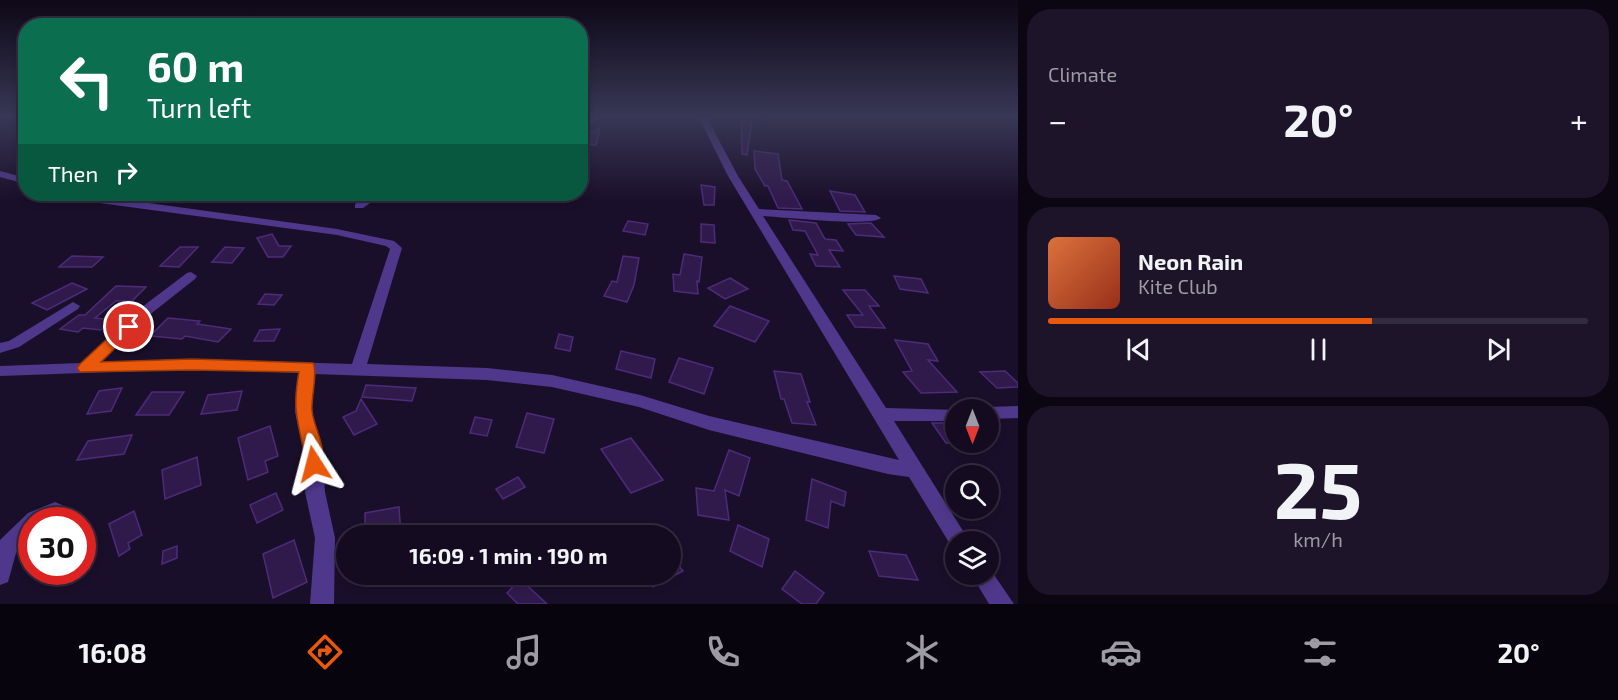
<!DOCTYPE html>
<meta charset="utf-8">
<style>
body{margin:0;font-family:"Exo 2",sans-serif;background:#1d1429;color:#f1f3f6;height:100vh;display:flex;flex-direction:column;font-size:22px;white-space:nowrap}
*{box-sizing:border-box;margin:0}
p{font-size:20px;color:#9d9ba5}
.icon{flex:none;width:33px;height:33px;fill:none;stroke:currentColor;stroke-width:2;stroke-linecap:round;stroke-linejoin:round}
.map{position:relative;flex:1;overflow:hidden}
.details{display:flex;flex-direction:column;gap:9px;padding:9px;background:#0b0612;width:600px}
.details>*{flex:none}
.guide{position:absolute;left:18px;top:18px;width:570px;height:183px;border-radius:24px;box-shadow:0 3px 9px #0003,0 0 0 2px #332b3e;background:#0b6e4f;color:#fff;overflow:hidden}
.needle{width:39px;rotate:180deg}
.controls{position:absolute;left:945px;top:399px;display:grid;gap:12px}
.controls a{display:grid;place-items:center;width:54px;height:54px;border-radius:50%;background:#140b20;box-shadow:0 3px 9px #0003,0 0 0 2px #332b3e;font-size:30px}
.speed{position:absolute;left:18px;top:507px;display:flex;gap:12px;font-size:30px;font-weight:700;text-align:center}
.speed>*{display:grid;place-content:center;width:78px;height:78px;border-radius:50%;background:#140b20;box-shadow:0 3px 9px #0003,0 0 0 2px #332b3e;line-height:1}
.speed .limit{border:9px solid #d22;background:#fff;color:#111}
.pin{position:absolute;display:grid;place-items:center;width:51px;height:51px;color:#fff;margin:-26px;border:3px solid #fff;border-radius:50%;box-shadow:0 2px 6px #0007}
.me{position:absolute;width:66px;margin:-33px;rotate:351deg;stroke-linejoin:round;filter:drop-shadow(0 0 4px #0008)}
.turn{display:flex;align-items:center;gap:21px;height:126px;padding:0 30px;font-size:27px}
.turn .icon{width:78px;height:78px;stroke-width:2.5}
.turn b{display:block;font-size:42px;line-height:51px}
.then{display:flex;align-items:center;height:57px;padding:0 30px;background:#0003;gap:12px;font-size:22px}
.big{font-size:45px;font-weight:700;line-height:1.1}
.details .widget{flex:1;display:flex;flex-direction:column;justify-content:center;gap:9px;min-width:0;padding:0 21px;border-radius:24px;background:#1d1429}
.details .dial{align-items:center;gap:0}
.dial b{font-size:78px;line-height:1}
.song{display:flex;align-items:center;gap:18px}
.cover{width:72px;height:72px;border-radius:9px;background:linear-gradient(135deg,hsl(20 70% 55%),hsl(10 70% 35%))}
.played{height:6px;border-radius:3px;background:linear-gradient(90deg,#ea580c 60%,#332b3e 60%)}
.keys{display:flex;justify-content:space-around;direction:ltr}
.heat{display:flex;justify-content:space-between;align-items:center;font-size:33px;direction:ltr}
.trip{position:absolute;left:336px;top:525px;width:345px;height:60px;border-radius:30px;background:#140b20;box-shadow:0 3px 9px #0003,0 0 0 2px #332b3e;font-weight:700;line-height:60px;text-align:center}
.dock{display:flex;height:96px;justify-content:space-around;align-items:center;background:#08040d;color:#9d9ba5}
.dock .icon{width:42px;height:42px}
.dock .selected{color:#ea580c}
.dock b{font-size:27px;color:#f1f3f6}
main{display:flex;flex:1;min-height:0}
.map>svg:first-child{display:block}
</style>
<main>
<div class="map">
<svg width="1018" height="604" viewBox="0 0 1018 604">
<rect width="100%" height="100%" fill="#1a0f2a"/>
<g fill="#301a4c" stroke="#4d2b79" stroke-width="1.5">
<polygon points="741,120 752,122 747,155 742,154"/>
<polygon points="600,128 596,145 582,144 584,136"/>
<polygon points="754,151 778,154 782,180 787,181 802,209 778,208 768,186 765,186 755,169"/>
<polygon points="701,185 715,187 714,205 704,205"/>
<polygon points="830,191 855,195 865,212 840,211"/>
<polygon points="789,220 816,223 825,239 836,240 843,251 829,250 840,267 816,266 810,254 818,255 805,231 793,230"/>
<polygon points="628,221 648,224 645,235 623,231"/>
<polygon points="871,223 884,237 856,235 848,224"/>
<polygon points="701,224 714,225 715,243 701,242"/>
<polygon points="272,234 279,246 291,246 283,257 268,257 257,238"/>
<polygon points="180,247 198,247 179,267 160,266"/>
<polygon points="225,247 244,248 232,263 212,262"/>
<polygon points="684,254 702,257 699,282 697,281 698,294 674,291 673,274 680,275"/>
<polygon points="72,256 103,257 92,267 59,267"/>
<polygon points="623,256 639,258 634,285 627,302 604,296 612,281 617,282"/>
<polygon points="894,276 921,279 928,293 900,289"/>
<polygon points="730,278 748,289 725,299 708,288"/>
<polygon points="72,283 87,289 47,310 32,303"/>
<polygon points="116,286 146,287 132,301 116,301 95,318 113,320 101,330 83,328 78,332 60,329 79,315 85,315"/>
<polygon points="843,290 865,290 879,306 869,306 885,328 855,327 847,315 863,315"/>
<polygon points="265,294 282,295 274,305 258,304"/>
<polygon points="730,306 769,321 755,342 714,326"/>
<polygon points="168,318 200,321 197,324 231,329 218,342 185,336 182,339 150,336"/>
<polygon points="280,329 274,341 254,341 260,330"/>
<polygon points="559,334 573,337 570,351 555,348"/>
<polygon points="895,340 928,344 938,361 928,360 957,392 921,393 903,372 912,371"/>
<polygon points="621,351 655,359 651,378 616,369"/>
<polygon points="679,358 713,368 704,394 669,382"/>
<polygon points="774,371 801,374 810,402 807,402 816,425 792,423 784,399 781,399"/>
<polygon points="1005,371 1018,383 1018,387 997,388 980,372"/>
<polygon points="366,385 416,388 412,401 362,397"/>
<polygon points="122,388 111,411 87,414 99,391"/>
<polygon points="242,391 237,410 201,414 208,395"/>
<polygon points="152,392 184,392 169,415 136,415"/>
<polygon points="361,399 377,424 354,435 343,417 356,411"/>
<polygon points="527,413 554,419 544,453 516,447"/>
<polygon points="475,417 492,420 487,436 470,433"/>
<polygon points="932,423 956,423 956,443 946,443"/>
<polygon points="270,426 278,456 265,461 268,472 248,480 238,438"/>
<polygon points="132,435 124,454 77,460 88,441"/>
<polygon points="631,438 663,480 631,493 601,449"/>
<polygon points="729,450 750,458 739,496 725,490 729,520 698,515 696,488 714,491"/>
<polygon points="197,457 201,485 165,499 162,470"/>
<polygon points="518,477 525,487 503,499 496,489"/>
<polygon points="812,479 846,492 844,506 831,501 828,528 806,520"/>
<polygon points="276,493 283,510 257,523 250,505"/>
<polygon points="399,507 401,536 365,536 365,513"/>
<polygon points="134,511 142,535 128,543 130,549 119,556 109,524"/>
<polygon points="738,525 769,539 762,567 730,551"/>
<polygon points="294,540 307,582 273,598 263,554"/>
<polygon points="177,546 177,558 162,564 163,551"/>
<polygon points="869,551 906,555 918,580 879,576"/>
<polygon points="670,554 683,571 653,587 644,574 670,574"/>
<polygon points="795,571 824,593 816,604 802,604 782,589"/>
<polygon points="520,579 547,604 518,604 507,593"/>
</g>
<g fill="none" stroke-linecap="round" stroke-linejoin="round">
<g fill="#4f388b" fill-rule="evenodd">
<polygon points="580,116 609,116 598,119 580,133 580,126 588,119 580,119"/>
<path d="M698,116H706L738,176L759,209L876,215L881,218C870,227 783,217 763,216L886,408L959,410H956V421H894L970,542H956V550L953,549L909,477L888,474L709,430L639,407L552,387L487,380L314,374L311,412L322,450L325,492L335,538L334,604H310L315,538L305,492L304,450L295,412L298,373L192,369L0,376V366L81,363L138,310L187,273L191,272L197,276L195,279L148,316L101,362L192,359L352,364L390,249L386,246L337,235L92,202L68,194H83L337,229L394,241L402,248L367,364L487,368L552,375L640,395L709,416L899,460L728,176Z"/>
<polygon points="0,171 26,178 26,184 0,177"/>
<polygon points="372,194 383,194 363,208 355,208 355,204"/>
<polygon points="73,302 80,306 78,309 19,347 0,353 0,343 9,341"/>
<polygon points="1018,406 1018,418 988,419 988,410 981,410 988,407"/>
<polygon points="55,502 62,505 65,511 62,517 55,520 32,520 32,538 16,553 8,582 0,585 0,540 28,513"/>
<polygon points="988,566 1014,604 989,604 971,574 988,574"/>
</g>
</g>
<linearGradient id="sky" x2="0" y2="1"><stop stop-color="#0e0817"/><stop offset="0.58" stop-color="#383755"/><stop offset="1" stop-color="#383755" stop-opacity="0"/></linearGradient>
<rect width="1018" height="201" fill="url(#sky)"/>
<path fill="#ea580c" stroke="#983908" stroke-width="1.5" d="M129,322L136,327L134,330L101,362L192,359L313,363C318,371 311,398 312,410C313,428 330,451 320,470L314,472L307,470C303,462 305,455 303,447C296,416 293,404 299,372L192,370L80,372L77,368L80,364L124,323Z"/>
</svg>
<div class="controls">
<a><svg class="needle" viewBox="-14 -14 28 28"><path d="M0-13l5 13h-10z" fill="#e53935"/><path d="M0 13l5-13h-10z" fill="#9d9ba5"/></svg></a>
<a><svg class="icon" aria-label="search" viewBox="0 0 24 24"><circle cx="10" cy="10" r="6"/><path d="M15 15l6 6"/></svg></a>
<a><svg class="icon" aria-label="layers" viewBox="0 0 24 24"><path d="M12 4l9 5-9 5-9-5zM3 14l9 5 9-5"/></svg></a>
</div>
<div class="speed"><div class="limit">30</div></div>
<div class="pin" style="left:129px;top:327px;background:#d93025"><svg class="icon" aria-label="arrive" viewBox="0 0 24 24"><path d="M6 21V4h12l-3 4 3 4H6"/></svg></div>
<svg class="me" style="left:314px;top:464px" viewBox="-20 -20 40 40"><path d="M0-17L14 15 0 8-14 15z" fill="#ea580c" stroke="#fff" stroke-width="4"/></svg>
<div class="trip">16:09 · 1 min · 190 m</div>
<div class="guide">
<div class="turn"><svg class="icon" aria-label="left" viewBox="0 0 24 24"><path d="M17 20v-9H6M10 6l-5 5 5 5"/></svg><div><b>60 m</b>Turn left</div></div>
<div class="then">Then<svg class="icon" aria-label="right" viewBox="0 0 24 24"><path d="M7 20v-9h11M14 6l5 5-5 5"/></svg></div>
</div>
</div>
<section class="details">
<div class="widget"><p>Climate</p>
<div class="heat"><a>−</a><b class="big">20°</b><a>+</a></div>
</div>
<div class="widget">
<div class="song"><i class="cover"></i><div><b>Neon Rain</b><p>Kite Club</p></div></div>
<div class="played"></div>
<div class="keys"><svg class="icon" aria-label="previous" viewBox="0 0 24 24"><path d="M18 5L8 12l10 7zM5 5v14"/></svg><svg class="icon" aria-label="pause" viewBox="0 0 24 24"><path d="M8 5v14M16 5v14"/></svg><svg class="icon" aria-label="next" viewBox="0 0 24 24"><path d="M6 5l10 7-10 7zM19 5v14"/></svg></div>
</div>
<div class="widget dial"><b>25</b><p>km/h</p></div>
</section>
</main>
<nav class="dock">
<b>16:08</b>
<svg class="icon selected" aria-label="directions" viewBox="0 0 24 24"><path d="M12 3l9 9-9 9-9-9zM9 14v-3h6M13 9l2 2-2 2"/></svg>
<svg class="icon" aria-label="music" viewBox="0 0 24 24"><path d="M9 18V5l10-2v13"/><circle cx="6" cy="18" r="3"/><circle cx="16" cy="16" r="3"/></svg>
<svg class="icon" aria-label="phone" viewBox="0 0 24 24"><path d="M5 4h4l2 5-3 2q2 4 5 5l2-3 5 2v4C11 20 4 13 5 4z"/></svg>
<svg class="icon" aria-label="climate" viewBox="0 0 24 24"><path d="M12 3v18M4 7l16 10M4 17L20 7"/></svg>
<svg class="icon" aria-label="car" viewBox="0 0 24 24"><path d="M5 17H2v-5l4-1 3-4h7l3 4 3 1v5h-3M9 17h6M6 11h13"/><circle cx="7" cy="17" r="2"/><circle cx="17" cy="17" r="2"/></svg>
<svg class="icon" aria-label="filters" viewBox="0 0 24 24"><path d="M4 7h16M4 17h16"/><circle cx="9" cy="7" r="2"/><circle cx="15" cy="17" r="2"/></svg>
<b>20°</b>
</nav>
